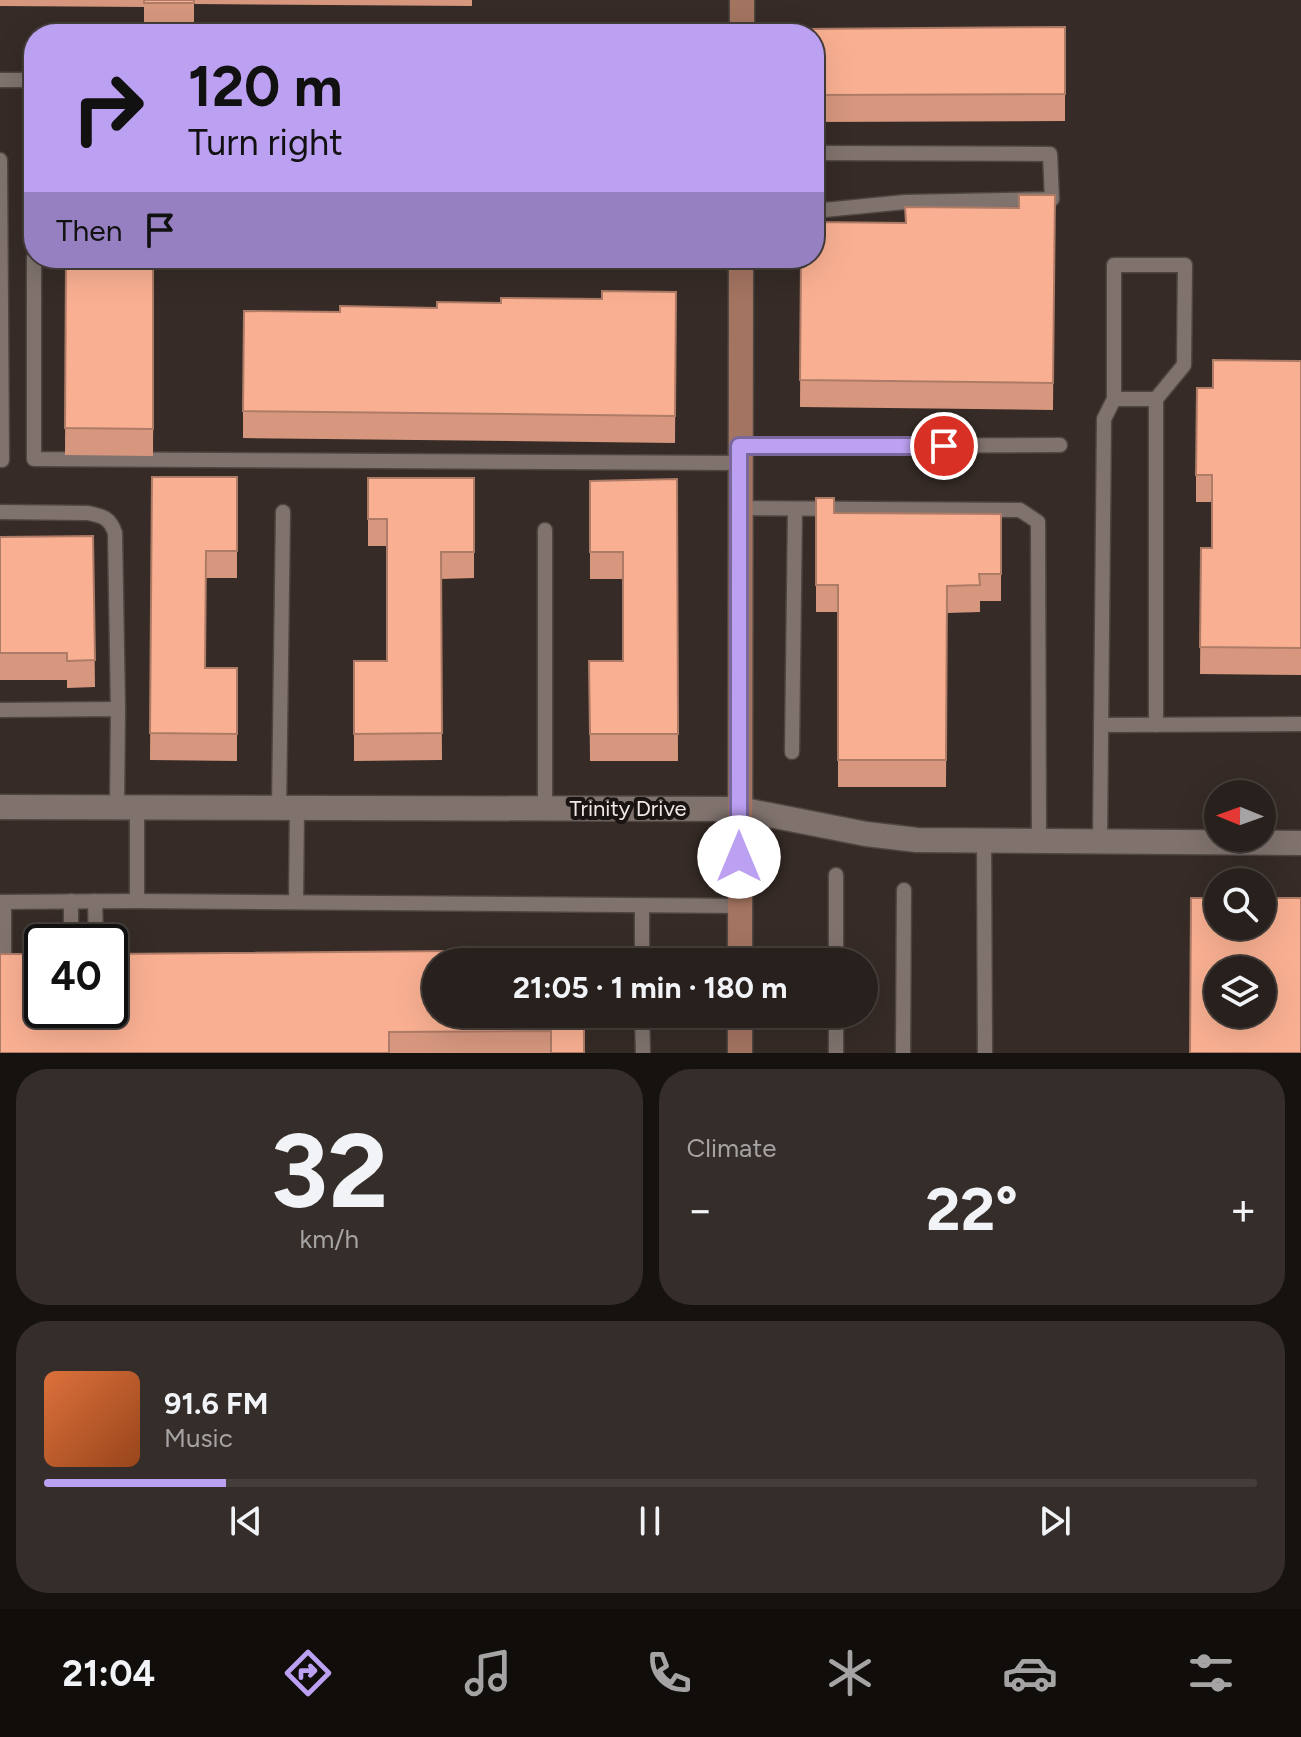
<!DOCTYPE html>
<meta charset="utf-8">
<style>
body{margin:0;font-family:Figtree,sans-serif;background:#342d29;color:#f1f3f6;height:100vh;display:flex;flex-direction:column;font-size:30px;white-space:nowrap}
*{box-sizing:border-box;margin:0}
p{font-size:26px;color:#a5a3a3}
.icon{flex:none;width:44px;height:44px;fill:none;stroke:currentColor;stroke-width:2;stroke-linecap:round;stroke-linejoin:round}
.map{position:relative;height:1053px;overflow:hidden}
.drawer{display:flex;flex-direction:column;gap:16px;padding:16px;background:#16120f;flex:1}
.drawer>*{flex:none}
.guide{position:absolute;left:24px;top:24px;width:800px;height:244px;border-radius:32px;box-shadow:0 8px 32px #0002,0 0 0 2px #443e3b;background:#bca0f2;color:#111;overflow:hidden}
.needle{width:52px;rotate:271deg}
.buttons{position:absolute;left:1204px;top:780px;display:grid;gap:16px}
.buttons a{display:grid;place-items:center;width:72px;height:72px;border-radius:50%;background:#28201c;box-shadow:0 8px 32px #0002,0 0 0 2px #443e3b;font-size:40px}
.speed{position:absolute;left:24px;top:924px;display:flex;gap:16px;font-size:40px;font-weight:700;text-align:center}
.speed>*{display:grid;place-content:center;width:104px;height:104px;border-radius:50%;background:#28201c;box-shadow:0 8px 32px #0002,0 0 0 2px #443e3b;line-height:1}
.speed .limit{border:4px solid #111;border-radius:12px;background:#fff;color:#111}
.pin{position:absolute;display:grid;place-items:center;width:68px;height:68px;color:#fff;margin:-34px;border:4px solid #fff;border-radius:50%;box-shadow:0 2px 8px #0007}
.me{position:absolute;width:88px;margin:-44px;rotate:0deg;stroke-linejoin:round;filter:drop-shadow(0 0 6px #0008)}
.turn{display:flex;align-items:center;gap:28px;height:168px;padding:0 32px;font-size:36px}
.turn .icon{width:104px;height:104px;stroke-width:2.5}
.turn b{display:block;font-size:56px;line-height:68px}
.then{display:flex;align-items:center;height:76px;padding:0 32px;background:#0003;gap:16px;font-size:30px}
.big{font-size:60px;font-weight:700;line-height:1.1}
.drawer .widget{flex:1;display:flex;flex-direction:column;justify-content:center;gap:12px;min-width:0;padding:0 28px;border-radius:32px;background:#342d29}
.drawer .dial{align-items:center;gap:0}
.dial b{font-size:104px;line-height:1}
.song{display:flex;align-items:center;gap:24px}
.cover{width:96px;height:96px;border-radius:12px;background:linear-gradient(135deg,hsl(20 70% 55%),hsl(20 70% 35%))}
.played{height:8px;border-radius:4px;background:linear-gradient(90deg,#bca0f2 15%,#443e3b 15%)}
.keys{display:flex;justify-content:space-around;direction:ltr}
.heat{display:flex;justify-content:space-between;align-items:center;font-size:44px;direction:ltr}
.drawer .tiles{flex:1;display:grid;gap:16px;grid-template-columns:1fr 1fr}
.widget:last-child{grid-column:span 2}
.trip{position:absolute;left:422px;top:948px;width:456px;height:80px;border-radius:40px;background:#28201c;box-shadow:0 8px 32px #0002,0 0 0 2px #443e3b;font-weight:700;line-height:80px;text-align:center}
.tab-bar{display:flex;height:128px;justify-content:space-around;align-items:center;background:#100d0b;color:#a5a3a3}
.tab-bar .icon{width:56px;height:56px}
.tab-bar .selected{color:#bca0f2}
.tab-bar b{font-size:36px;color:#f1f3f6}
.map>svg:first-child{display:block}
</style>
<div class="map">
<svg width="1301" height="1053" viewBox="0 0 1301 1053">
<rect width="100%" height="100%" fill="#362b26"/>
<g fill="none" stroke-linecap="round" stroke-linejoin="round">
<defs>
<g id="lane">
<polyline points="0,80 34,80"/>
<polyline points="814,153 1050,154 1052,199 905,202 814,211"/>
<polyline points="0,160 2,460 0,460"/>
<polyline points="34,258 34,459 739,463"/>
<polyline points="1114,399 1156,399"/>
<polyline points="739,446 1060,445"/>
<polyline points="739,508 1020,510 1038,522 1039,840"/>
<path d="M0,512L88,513C103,516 110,518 115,533L118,709"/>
<polyline points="545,530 545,808"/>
<polyline points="0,710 118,709 117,807"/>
<polyline points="1101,725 1301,724"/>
<polyline points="792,752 795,509"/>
<polyline points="279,808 283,512"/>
<polyline points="984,840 985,1053"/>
<polyline points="1100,841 1104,419 1114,399 1114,265 1185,265 1184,365 1156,399 1156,725"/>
<polyline points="71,901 71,942"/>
<polyline points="95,901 96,942"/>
<polyline points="137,901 137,807"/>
<polyline points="0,902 137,901 740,906"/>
<polyline points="4,902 4,973"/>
<polyline points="296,902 297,808"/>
<polyline points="642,907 642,962"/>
<polyline points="836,962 836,875"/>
<polyline points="642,1014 643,1053"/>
<polyline points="836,1053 836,1014"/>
<polyline points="903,1053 904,890"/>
</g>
<polyline id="street" points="0,807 739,809 866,834 917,840 1301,843"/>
<g id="secondary">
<polyline points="742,34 742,0"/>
<polyline points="740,962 741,258"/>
<polyline points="740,1014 740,1053"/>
</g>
</defs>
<use href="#lane" stroke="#4f4642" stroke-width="17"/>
<use href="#street" stroke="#4f4642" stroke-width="27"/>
<use href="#secondary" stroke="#4f4642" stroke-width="27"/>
<use href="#lane" stroke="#80736e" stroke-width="14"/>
<use href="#street" stroke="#80736e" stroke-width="24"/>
<use href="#secondary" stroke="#a37460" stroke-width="24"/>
</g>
<g fill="#d6977e">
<polygon points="0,0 472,0 472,6 194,4 194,30 144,30 144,7 0,6"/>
<polygon points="1065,27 1065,121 814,122 814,34"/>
<polygon points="1055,195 1053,410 800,407 801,258 906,223 1019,208"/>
<polygon points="66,258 154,258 153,456 65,455"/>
<polygon points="676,292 675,443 243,438 243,411 340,312 437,308 501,303 602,299"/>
<polygon points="1301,361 1301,675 1200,674 1201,548 1212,548 1212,502 1196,502 1196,475 1213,388"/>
<polygon points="152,477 237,477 237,578 206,578 206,668 237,668 237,761 150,760"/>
<polygon points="368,478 474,478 474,578 441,579 442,760 354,761 354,661 387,661 387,546 368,546"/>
<polygon points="677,479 678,761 590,761 589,661 623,661 623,579 590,579 590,481"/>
<polygon points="816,498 834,513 1001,514 1001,601 980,601 980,612 947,613 946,787 838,787 838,612 816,612"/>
<polygon points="93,536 95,687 67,688 67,680 0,680 0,537"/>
<polygon points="584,1014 584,1053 0,1053"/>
</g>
<g fill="#f9b092" stroke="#ae7b66" stroke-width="2" fill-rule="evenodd">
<rect x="144" y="0" width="50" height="3"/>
<polygon points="1065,27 1065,94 814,95 814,34 801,34 801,29"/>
<polygon points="1019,195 1055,195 1053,383 800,380 801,258 814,258 814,222 906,223 905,207 1019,208"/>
<polygon points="66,258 153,258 153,429 65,428"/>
<polygon points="602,291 676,292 675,416 243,411 244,311 340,312 340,306 437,308 437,302 501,303 501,298 602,299"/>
<polygon points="1213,360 1301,361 1301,648 1200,647 1201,548 1212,548 1212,475 1196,475 1197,388 1213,388"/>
<polygon points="152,477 237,477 237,551 206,551 205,668 237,668 237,734 150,733"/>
<polygon points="368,478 474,478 474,552 441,552 442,733 354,734 354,661 387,661 387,519 368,519"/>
<polygon points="677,479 678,734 590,734 589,661 623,661 623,552 590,552 590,481"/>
<polygon points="816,498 834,498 834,513 1001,514 1001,574 979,574 980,585 947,586 946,760 838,760 838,585 816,585"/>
<polygon points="93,536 95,660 67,661 67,653 0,653 0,537"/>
<path d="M1191,898H1218V926H1262V898H1301V1053H1190ZM1218,970H1262V1014H1218Z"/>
<polygon points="584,950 584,962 436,962 436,1014 584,1014 584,1053 551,1053 551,1031 389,1032 389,1053 0,1053 0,954 42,954 42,1010 110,1010 110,954"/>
</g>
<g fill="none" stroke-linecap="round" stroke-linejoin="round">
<defs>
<polyline id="route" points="739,857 739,446 944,446"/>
</defs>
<use href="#route" stroke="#7a689d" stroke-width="20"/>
<use href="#route" stroke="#bca0f2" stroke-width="14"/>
</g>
<g text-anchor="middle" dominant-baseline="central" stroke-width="8" stroke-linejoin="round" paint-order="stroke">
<g font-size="22" fill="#efe8e5" stroke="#191412">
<text x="628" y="808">Trinity Drive</text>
</g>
</g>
</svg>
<div class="buttons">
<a><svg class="needle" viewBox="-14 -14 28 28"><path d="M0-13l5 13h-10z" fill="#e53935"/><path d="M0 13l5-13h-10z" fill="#a5a3a3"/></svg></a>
<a><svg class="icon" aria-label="search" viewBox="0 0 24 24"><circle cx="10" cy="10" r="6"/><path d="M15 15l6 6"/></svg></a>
<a><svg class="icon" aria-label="layers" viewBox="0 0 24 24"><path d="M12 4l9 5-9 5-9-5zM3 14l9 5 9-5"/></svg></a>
</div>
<div class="speed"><div class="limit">40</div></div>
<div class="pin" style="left:944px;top:446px;background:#d93025"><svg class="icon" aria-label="arrive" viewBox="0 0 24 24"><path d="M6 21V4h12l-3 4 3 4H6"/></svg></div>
<svg class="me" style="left:739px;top:857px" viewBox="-20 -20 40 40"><circle r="19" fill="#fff"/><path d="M0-13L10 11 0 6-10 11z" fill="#bca0f2"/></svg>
<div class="trip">21:05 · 1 min · 180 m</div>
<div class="guide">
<div class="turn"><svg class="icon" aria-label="right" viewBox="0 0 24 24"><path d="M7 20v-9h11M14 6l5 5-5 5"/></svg><div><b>120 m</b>Turn right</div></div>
<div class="then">Then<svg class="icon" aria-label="arrive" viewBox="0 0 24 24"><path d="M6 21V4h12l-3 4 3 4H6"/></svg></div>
</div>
</div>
<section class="drawer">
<div class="tiles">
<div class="widget dial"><b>32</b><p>km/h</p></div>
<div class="widget"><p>Climate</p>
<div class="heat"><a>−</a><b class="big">22°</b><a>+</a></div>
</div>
<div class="widget">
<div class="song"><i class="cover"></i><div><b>91.6 FM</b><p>Music</p></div></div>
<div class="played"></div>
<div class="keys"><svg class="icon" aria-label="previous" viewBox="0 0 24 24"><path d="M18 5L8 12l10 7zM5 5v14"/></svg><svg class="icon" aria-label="pause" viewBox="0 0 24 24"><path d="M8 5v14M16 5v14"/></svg><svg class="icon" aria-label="next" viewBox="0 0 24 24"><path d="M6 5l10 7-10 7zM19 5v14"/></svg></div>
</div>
</div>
</section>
<nav class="tab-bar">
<b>21:04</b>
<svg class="icon selected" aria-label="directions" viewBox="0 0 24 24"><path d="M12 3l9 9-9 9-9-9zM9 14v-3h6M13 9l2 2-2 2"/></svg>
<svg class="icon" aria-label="music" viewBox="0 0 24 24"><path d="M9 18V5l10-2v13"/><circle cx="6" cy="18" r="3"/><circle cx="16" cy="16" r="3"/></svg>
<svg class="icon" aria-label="phone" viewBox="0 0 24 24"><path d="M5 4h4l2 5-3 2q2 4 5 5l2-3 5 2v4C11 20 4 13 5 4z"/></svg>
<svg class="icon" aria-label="climate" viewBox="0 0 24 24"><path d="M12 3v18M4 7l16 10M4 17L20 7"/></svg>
<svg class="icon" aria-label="car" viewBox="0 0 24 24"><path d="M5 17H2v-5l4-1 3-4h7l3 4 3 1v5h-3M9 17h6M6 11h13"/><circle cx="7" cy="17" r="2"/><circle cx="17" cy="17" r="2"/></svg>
<svg class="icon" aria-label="filters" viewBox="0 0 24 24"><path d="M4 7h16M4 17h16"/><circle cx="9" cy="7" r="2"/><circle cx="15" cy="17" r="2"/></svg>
</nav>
